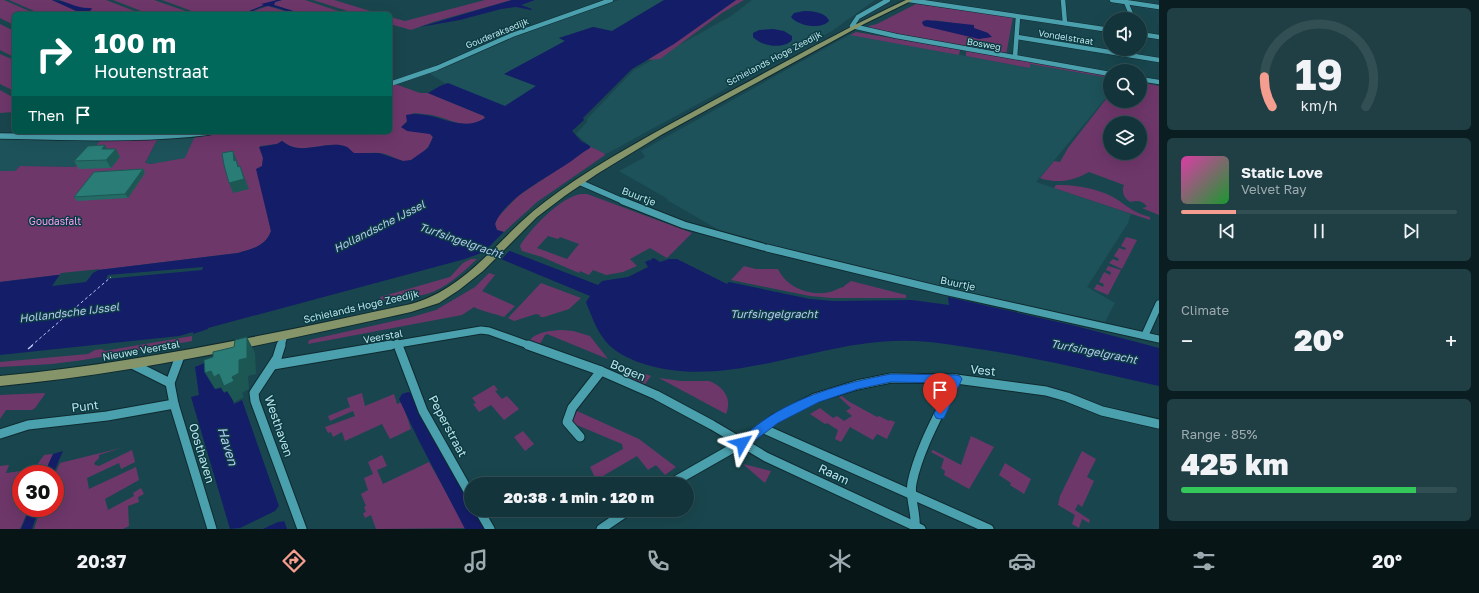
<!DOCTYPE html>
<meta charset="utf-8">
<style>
body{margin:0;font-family:"Golos Text",sans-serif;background:#203f45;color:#f1f3f6;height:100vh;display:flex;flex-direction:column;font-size:15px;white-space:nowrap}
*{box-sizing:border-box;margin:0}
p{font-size:13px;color:#9daaaf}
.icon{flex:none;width:22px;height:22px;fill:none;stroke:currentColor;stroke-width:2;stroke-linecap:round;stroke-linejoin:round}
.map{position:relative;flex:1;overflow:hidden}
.side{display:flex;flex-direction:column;gap:8px;padding:8px;background:#0a1d20;width:320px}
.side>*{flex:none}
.banner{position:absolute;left:12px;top:12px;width:380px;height:122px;border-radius:6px;box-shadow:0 4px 16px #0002,0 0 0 1px #324f54;background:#00695c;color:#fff;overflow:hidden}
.buttons{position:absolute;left:1103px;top:12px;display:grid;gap:8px}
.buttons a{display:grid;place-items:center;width:44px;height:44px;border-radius:50%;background:#13343a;box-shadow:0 4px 16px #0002,0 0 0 1px #324f54;font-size:20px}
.speed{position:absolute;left:12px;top:465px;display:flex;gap:8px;font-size:20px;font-weight:700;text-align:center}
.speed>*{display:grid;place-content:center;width:52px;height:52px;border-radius:50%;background:#13343a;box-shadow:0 4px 16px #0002,0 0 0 1px #324f54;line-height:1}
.speed .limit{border:6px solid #d22;background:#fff;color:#111}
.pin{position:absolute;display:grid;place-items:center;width:34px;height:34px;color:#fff;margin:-41px -17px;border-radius:50% 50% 50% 0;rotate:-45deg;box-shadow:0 0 4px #0007}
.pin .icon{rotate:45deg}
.me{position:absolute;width:44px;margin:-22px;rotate:53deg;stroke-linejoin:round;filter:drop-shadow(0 0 3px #0008)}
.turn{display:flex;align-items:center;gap:14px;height:84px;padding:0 16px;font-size:18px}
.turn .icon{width:52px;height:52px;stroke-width:2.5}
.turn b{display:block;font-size:28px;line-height:34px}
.then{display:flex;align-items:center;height:38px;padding:0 16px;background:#0003;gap:8px;font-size:15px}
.big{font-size:30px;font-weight:800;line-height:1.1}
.side .card{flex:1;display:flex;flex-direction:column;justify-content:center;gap:6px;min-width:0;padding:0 14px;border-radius:6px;background:#203f45}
.side .dial{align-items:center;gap:0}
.dial svg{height:104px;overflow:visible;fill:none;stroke:#324f54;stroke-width:7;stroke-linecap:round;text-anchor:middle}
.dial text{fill:#f1f3f6;stroke:none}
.song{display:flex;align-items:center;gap:12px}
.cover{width:48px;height:48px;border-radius:6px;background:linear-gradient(135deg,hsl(320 70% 55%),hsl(130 70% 35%))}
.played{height:4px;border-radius:2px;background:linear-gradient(90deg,#f59d8e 20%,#324f54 20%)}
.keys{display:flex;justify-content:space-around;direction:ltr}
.heat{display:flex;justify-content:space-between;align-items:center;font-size:22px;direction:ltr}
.charge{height:6px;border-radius:3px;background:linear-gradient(90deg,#34c759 85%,#324f54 0)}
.trip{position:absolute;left:464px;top:477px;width:230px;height:40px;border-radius:20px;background:#13343a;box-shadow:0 4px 16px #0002,0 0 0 1px #324f54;font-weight:800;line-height:40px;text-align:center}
.tabs{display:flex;height:64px;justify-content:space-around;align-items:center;background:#081517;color:#9daaaf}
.tabs .icon{width:28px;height:28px}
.tabs .active{color:#f59d8e}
.tabs b{font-size:18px;color:#f1f3f6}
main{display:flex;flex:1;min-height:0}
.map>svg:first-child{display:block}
</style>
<main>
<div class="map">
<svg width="1159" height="529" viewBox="0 0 1159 529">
<rect width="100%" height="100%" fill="#19464e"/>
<g fill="#1d525a">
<polygon points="619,0 664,0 612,31 593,27 559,38 565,41 505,74 537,86 505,106 446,84 429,73 455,63 499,42 579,13"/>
<polygon points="752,0 875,0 832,31 606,154 591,147 576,134 587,122 587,119 634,70 731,16"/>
<polygon points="849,35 854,35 1030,68 1030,64 1110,78 1110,93 1036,182 1131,214 1128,223 1087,287 1115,303 1105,322 985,297 726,234 667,200 668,199 619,171 645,157 641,151 643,150"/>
<polygon points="194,138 186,158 160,163 145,164 157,140"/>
<polygon points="0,139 101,140 75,167 20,166 15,171 0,171"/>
</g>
<g fill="#6e376a" fill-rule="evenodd">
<polygon points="0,0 4,0 36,14 14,14 14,25 0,18"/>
<polygon points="9,0 52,0 83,14 41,14"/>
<polygon points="60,0 106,0 142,14 97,14 90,11 91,8 80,9"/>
<polygon points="113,0 154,0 194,14 149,14"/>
<polygon points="162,0 277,0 242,14 200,14"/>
<polygon points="282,0 305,0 347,14 303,14 274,5 275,2"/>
<polygon points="313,0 334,0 380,14 357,14"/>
<polygon points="485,0 512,0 433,22 411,30 390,24 390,17 405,21"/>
<polygon points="736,0 744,0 722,13 660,59 648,60"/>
<path d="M916,4L1013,17L1006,55L870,28L869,26L877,24ZM933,20L974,26L973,28L988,33L979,39Z"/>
<polygon points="268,6 294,14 246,14"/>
<polygon points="0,24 14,31 14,57 0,50"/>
<polygon points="856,32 960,50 959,55 850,35"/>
<polygon points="966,51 1110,76 1110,78 1030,64 1030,68 966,56"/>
<polygon points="0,54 14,60 14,91 0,84"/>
<path d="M1140,82L1159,86V215L1142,208L1147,207C1144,201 1136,200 1131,202C1124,199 1121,191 1124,185L1089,172C1073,181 1057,184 1040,178L1054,161L1060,162L1068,148L1110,94V101H1140ZM1110,123H1140V153H1110Z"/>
<path d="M395,84L420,93H428L484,116L485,118C466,130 455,121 436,116C429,114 421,114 413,113L402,127L430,134L433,137C429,149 416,163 403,161C395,159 387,153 379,153C371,152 362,154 354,153C352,152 349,148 347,147C329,140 308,153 290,146C288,145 285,143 282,141L277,144L260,146L263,158L262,166L257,169L271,231C266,246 252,249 238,253L0,282V171H15L20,166L75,167L101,140H157L145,163L151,164L185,158L194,138L227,132H390V86Z"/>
<polygon points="0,90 14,98 14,112 0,113"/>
<polygon points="591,147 604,153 605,155 537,202 504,232 497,230 495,224 497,218 518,196"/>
<path d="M1056,185C1075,184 1102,189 1118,200C1131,209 1135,213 1150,217V220L1054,188Z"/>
<path d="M581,194H587L692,233L667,258L650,248L630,259L637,266L623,272L606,275L593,270L589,275L580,271L579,273L542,257L522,251L520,246C529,230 562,196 581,194ZM548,236L558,239L560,237L579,244L567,259L537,248Z"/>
<polygon points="1126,237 1137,240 1122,269 1109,263 1113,259 1118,261 1119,259 1114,256 1119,248 1125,250 1126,248 1121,246"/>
<path d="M471,259H477C464,271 447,288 427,294C412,298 396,299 381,301L380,297L450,277L463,263Z"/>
<path d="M744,266L756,269H778C786,287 810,297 830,292C835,291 840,287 844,287V286L851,281L906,295V298H832L810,296L731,280Z"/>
<polygon points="1108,266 1121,270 1108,295 1094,289 1097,284 1103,287 1104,284 1099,282 1104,272 1110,275 1111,272 1106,270"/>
<path d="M489,273L495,275L482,291L515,306L504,317C494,313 483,312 474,307L462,315L308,344L309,340L412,317L436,310L475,287Z"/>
<polygon points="541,283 581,298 569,309 544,317 540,317 540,315 536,314 514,321 508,318"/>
<path d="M562,330L573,331L590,336L608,359L547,334L545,335L540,344L529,341C537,331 550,331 562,330Z"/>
<polygon points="192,336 192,341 83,360 52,364 0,367 0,362 88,354 95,350 102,349 104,351"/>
<polygon points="629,368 651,376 645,384 624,376"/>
<path d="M659,378L681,381H709C723,386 733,399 726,414Z"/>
<polygon points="494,385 498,390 495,391 502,399 507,396 519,409 504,420 491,405 479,412 473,404 476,403 472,398"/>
<polygon points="44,393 45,394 35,408 32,410 6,410 0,419 0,395"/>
<polygon points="362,393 365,406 394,394 397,404 402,402 411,429 390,439 382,424 345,441 342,432 333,437 331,432 328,433 325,427 355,416 353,411 330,421 328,416 350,407 347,398"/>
<polygon points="842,396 848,401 877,417 879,416 889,421 890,420 895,422 887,439 877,434 873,440 850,427 841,442 835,439 838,430 827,423 825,424 810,414 820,408 833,418 837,416 844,421 852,416 846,411 851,408 839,397"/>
<polygon points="577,411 639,439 676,467 665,475 656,465 648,470 637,456 596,480 590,467 623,449 622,444 572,423"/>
<polygon points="523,431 534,444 525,451 514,437"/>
<polygon points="971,436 994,447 969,489 944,475 945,471 941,468 944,459 931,452 933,450 961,465"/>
<polygon points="121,448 99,455 99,458 94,463 95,465 99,466 132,450 135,462 121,469 119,463 87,478 89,489 136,467 139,480 105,499 108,510 134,496 133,493 141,488 144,494 138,497 139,502 128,506 129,526 123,529 34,529 41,508 55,508 55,474 60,463"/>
<polygon points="1082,451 1096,459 1087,477 1094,481 1082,507 1078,504 1075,510 1090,520 1089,523 1082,519 1079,528 1072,524 1075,515 1058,505 1060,496"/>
<polygon points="53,454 44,474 27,474 34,469 44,455"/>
<polygon points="382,455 387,466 377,470 383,484 429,462 466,528 376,529 371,515 365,518 363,513 366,512 364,507 366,506 361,494 368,490 364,478 373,474 368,462"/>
<polygon points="1005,463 1031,479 1024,494 1010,485 1011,483 999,475"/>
<polygon points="743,464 771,471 765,483"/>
<polygon points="9,465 6,473 21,471 21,508 29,508 20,529 0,529 0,466"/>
</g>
<g fill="#141d68">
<path d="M52,0C67,0 75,9 91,8L92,9L90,11L97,14H83Z"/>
<path d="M277,0H282L275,2L274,5L303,14C291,14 281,8 269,6C260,5 251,14 242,14L264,5L261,4Z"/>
<polygon points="512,0 535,0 521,5 532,9 531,10 516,7 501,9 460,20 420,27"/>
<path d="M664,0H736L674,44L632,69L583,118L584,120L572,131L581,141L590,146V148C582,152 575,159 567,164C546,178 504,199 495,224L497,230L504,232L492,244L598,285L602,281L628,277L648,267L645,262L649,260L651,262L650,260L654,258L660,262L669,259H677L727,284L729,282L810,299L834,301L912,300L949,305L948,297L1076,326L1159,348V386C1097,372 1036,357 972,348C952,345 932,341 911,341C821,337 727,394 638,362C628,358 617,353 609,345C597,333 592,317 586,302L590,296L484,252L465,259L208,328V329L193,334V332L179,336L0,355V282L238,253C252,249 266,246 271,231L256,169L262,166L263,158L259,147L277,144L282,141C285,143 288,145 290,146C308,153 330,140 347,147C349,148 352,152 354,153H379L403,161L411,160L428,148L433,137L430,134L407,131L401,127L407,122L406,115C436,109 459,135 485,118L484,116L428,93L440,86L448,83L505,106L536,86L504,74L565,41L559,38L593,27L612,31Z"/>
<path d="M804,11C812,11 826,12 829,21C821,30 798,26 791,17L794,13Z"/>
<polygon points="927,20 974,25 974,28 988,33 992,37 979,39 924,26 922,23 923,21"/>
<path d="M773,29L784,31L792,36V40C783,50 761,46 753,37V33L759,30Z"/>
<polygon points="212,360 215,389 221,388 224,393 229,390 234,404 242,400 287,529 230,529 191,397 199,395 195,367"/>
<polygon points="63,451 53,474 44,474 53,454"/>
<polygon points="30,508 39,508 32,529 21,529"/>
</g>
<g fill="#19464e">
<polygon points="504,232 506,233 495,243 511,249 500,261 484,254 479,257"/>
<polygon points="203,267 202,270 106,279 108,275"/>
<polygon points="100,269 93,273 86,282 52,286 61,273"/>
<polygon points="281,503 286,521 278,522 263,529 229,529 240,528 275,511"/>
</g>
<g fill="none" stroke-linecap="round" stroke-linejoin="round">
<polygon fill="#141d68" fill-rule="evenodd" points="408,392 414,394 430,427 471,500 471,510 477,510 486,529 465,529 418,439 399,399 402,394"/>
<polyline stroke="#b9c8f4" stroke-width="1" stroke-dasharray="3 2.5" stroke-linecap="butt" points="31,346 111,277"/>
<polyline stroke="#b9c8f4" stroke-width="1.5" stroke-dasharray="6 5" stroke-linecap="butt" points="28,349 33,345"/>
<defs>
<g id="minor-far3">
<polyline points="888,0 858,17 852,26 896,36 1110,74"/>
<polyline points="909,0 1110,30"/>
<polyline points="1063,0 1065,23"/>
<polyline points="1112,0 1159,7"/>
<polyline points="1126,2 1133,19"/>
<polyline points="1140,34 1159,37"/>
<polyline points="1017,37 1159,60"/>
<polyline points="1015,57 1018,17"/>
<polyline points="1140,79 1159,82"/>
<polyline points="390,84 437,68 512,35 611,0"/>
</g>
<g id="minor-far2">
<path d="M0,136C70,137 141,141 210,132"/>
<polyline points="579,182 625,202"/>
</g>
<g id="minor-far1">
<polyline points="623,201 684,225 763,247"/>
<polyline points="767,248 944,291 1159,339"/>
<polyline points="1145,335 1159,304"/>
<polyline points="397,343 398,346"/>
<polyline points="281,346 284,335"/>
<polyline points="386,346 481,330 489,331 531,346"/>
</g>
<g id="minor">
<polyline points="281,345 277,358 254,393 255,401 302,529"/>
<polyline points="398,345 423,411 471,496"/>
<polyline points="528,345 601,371 656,395 712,425 766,457 921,529"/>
<polyline points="180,356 170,383 174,404 212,529"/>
<polyline points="132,364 170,383"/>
<polyline points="273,365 391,345"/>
<polyline points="762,428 989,529"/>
<polyline points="0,434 28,425 107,416 174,404"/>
<polyline points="580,437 567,422 572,408 601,371"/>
<polyline points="670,484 742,443 774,419 815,398 857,385 891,378 956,379 1046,391 1067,397 1102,411 1159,424"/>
<polyline points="479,510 490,529"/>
<polyline points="601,529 629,510"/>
<path d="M915,529C917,514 909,498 912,483C919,448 941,411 956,379"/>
</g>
<path id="major" d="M906,0H913L864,24L661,135L597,174L566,195L537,217L483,271L459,290L439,303L411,312C275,342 139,373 0,386V376C139,363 275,333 411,304C458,291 487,254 521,222C537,207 555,194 574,181C624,148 678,120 731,91C789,60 846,28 906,0Z"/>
</defs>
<use href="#minor-far3" stroke="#0f2a2f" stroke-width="5.5"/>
<use href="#minor-far2" stroke="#0f2a2f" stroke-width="7"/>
<use href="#minor-far1" stroke="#0f2a2f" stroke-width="9"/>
<use href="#minor" stroke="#0f2a2f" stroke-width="11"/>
<use href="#major" stroke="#0f2a2f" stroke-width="2"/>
<use href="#minor-far3" stroke="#4ba0ae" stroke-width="4.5"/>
<use href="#minor-far2" stroke="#4ba0ae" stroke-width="5.5"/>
<use href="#minor-far1" stroke="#4ba0ae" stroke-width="7"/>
<use href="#minor" stroke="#4ba0ae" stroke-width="9"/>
<use href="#major" fill="#859569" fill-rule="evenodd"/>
</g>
<g fill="#246b66">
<polygon points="107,149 120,157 111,168 79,169 74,161"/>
<polygon points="143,169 145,173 128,198 77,201 74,197"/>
</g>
<g fill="#1d5753">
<polygon points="105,145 110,153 102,149"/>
<polygon points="116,149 120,157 111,168 106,160"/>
<polygon points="233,151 237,161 240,170 234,161"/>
<polygon points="240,166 244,176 249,189 233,193 229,183"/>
<polygon points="143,169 145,173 128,198 125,194"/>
<polygon points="247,337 255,353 256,374 248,376 249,389 242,393 244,397 234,402 227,391 224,392 221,387 215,389 205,373 211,371 219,374 232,377"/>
</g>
<g fill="#2a7c77" stroke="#1d5753">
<polygon points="105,145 102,149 116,149 106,160 74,161 88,146"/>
<polygon points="233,151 234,161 236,160 238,167 240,166 244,179 229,183 224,165 222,153"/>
<polygon points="143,169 125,194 74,197 94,172"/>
<polygon points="247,337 247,358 239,360 239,373 232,377 234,381 224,386 219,374 214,377 211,371 205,373 204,360 213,357 213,352 234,347 235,340"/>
</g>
<path fill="#1a73e8" stroke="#114b97" d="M891,374L956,375L960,376L962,379L944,418L940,419L936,418L934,414L949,383L891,382L858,389L819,402L778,423L746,447L742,448L738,447L736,443L738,439C749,432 759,423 770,416C807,393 849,382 891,374Z"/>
<g text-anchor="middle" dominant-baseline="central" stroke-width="3" stroke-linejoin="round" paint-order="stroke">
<g font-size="9" fill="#bde5ec" stroke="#0c3c43">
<text transform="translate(497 33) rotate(-22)">Gouderaksedijk</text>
<text transform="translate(1066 37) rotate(9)">Vondelstraat</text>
<text transform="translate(984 44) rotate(10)">Bosweg</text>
<text transform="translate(774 58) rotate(-28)">Schielands Hoge Zeedijk</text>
</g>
<g font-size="10" fill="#bde5ec" stroke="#0c3c43">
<text transform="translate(639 196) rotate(21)">Buurtje</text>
<text transform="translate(958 283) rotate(12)">Buurtje</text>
<text transform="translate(361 306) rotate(-13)">Schielands Hoge Zeedijk</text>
<text transform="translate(383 336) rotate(-10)">Veerstal</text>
<text transform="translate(141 350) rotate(-10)">Nieuwe Veerstal</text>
</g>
<g font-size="10" fill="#fc9bf4" stroke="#0c3c43">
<text x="55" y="221">Goudasfalt</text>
</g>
<g font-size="11" font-style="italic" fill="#b9c8f4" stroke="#0c3c43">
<text transform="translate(379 226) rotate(-27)">Hollandsche IJssel</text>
<text transform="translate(461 240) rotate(19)">Turfsingelgracht</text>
<text transform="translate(69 312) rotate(-7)">Hollandsche IJssel</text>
<text x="774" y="313">Turfsingelgracht</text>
<text transform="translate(1094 351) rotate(11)">Turfsingelgracht</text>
</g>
<g font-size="12" fill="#bde5ec" stroke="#0c3c43">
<text transform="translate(628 370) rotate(23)">Bogen</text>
<text transform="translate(983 370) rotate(6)">Vest</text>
<text transform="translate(85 406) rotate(-7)">Punt</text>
<text transform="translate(279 426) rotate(71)">Westhaven</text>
<text transform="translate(448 426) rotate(62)">Peperstraat</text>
<text transform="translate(202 453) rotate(73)">Oosthaven</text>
<text transform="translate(834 474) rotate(25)">Raam</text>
</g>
<g font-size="13" font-style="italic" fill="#b9c8f4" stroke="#0c3c43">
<text transform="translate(228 446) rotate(73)">Haven</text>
</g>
</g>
</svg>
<div class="buttons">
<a><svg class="icon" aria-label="sound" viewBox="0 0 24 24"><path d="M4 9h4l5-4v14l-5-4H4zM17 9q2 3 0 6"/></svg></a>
<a><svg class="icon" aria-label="search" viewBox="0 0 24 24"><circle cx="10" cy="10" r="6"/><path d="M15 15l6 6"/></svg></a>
<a><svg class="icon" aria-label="layers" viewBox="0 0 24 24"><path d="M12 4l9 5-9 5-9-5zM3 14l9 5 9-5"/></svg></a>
</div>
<div class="speed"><div class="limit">30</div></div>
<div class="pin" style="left:940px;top:414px;background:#d93025"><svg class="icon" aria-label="arrive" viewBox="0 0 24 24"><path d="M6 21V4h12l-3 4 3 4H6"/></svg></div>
<svg class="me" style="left:742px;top:443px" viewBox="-20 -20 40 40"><path d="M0-17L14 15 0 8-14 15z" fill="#1a73e8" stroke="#fff" stroke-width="4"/></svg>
<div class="trip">20:38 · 1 min · 120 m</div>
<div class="banner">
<div class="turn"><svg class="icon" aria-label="right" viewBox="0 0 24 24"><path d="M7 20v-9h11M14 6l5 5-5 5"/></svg><div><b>100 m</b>Houtenstraat</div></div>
<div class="then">Then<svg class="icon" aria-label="arrive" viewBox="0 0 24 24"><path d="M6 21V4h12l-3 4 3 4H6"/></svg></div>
</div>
</div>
<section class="side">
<div class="card dial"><svg viewBox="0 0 100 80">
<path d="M14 69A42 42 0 1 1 86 69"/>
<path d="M14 69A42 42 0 0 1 8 46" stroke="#f59d8e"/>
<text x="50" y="56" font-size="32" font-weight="700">19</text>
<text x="50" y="72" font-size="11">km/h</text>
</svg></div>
<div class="card">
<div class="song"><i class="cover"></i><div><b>Static Love</b><p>Velvet Ray</p></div></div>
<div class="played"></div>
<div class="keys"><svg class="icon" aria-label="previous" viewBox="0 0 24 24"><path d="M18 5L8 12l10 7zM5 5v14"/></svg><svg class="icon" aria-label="pause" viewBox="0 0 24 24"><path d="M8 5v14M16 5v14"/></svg><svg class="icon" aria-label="next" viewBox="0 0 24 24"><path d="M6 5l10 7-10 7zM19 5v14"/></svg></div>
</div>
<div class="card"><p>Climate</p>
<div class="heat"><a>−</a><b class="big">20°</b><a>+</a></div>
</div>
<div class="card"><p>Range · 85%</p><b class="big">425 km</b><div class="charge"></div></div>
</section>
</main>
<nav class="tabs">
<b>20:37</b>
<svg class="icon active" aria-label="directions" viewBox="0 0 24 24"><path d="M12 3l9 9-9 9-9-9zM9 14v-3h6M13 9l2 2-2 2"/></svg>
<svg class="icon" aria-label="music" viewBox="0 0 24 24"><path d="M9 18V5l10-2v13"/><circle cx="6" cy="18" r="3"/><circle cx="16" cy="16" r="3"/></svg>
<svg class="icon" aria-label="phone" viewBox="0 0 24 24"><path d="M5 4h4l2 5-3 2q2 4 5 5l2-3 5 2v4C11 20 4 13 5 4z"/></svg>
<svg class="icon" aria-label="climate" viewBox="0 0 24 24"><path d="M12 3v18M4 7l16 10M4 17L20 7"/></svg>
<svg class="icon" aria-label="car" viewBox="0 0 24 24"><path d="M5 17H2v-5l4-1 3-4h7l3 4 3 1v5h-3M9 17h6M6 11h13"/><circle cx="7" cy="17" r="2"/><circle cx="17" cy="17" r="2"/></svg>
<svg class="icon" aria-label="filters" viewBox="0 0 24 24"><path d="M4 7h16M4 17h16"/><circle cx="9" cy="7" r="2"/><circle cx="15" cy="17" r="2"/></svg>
<b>20°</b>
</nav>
